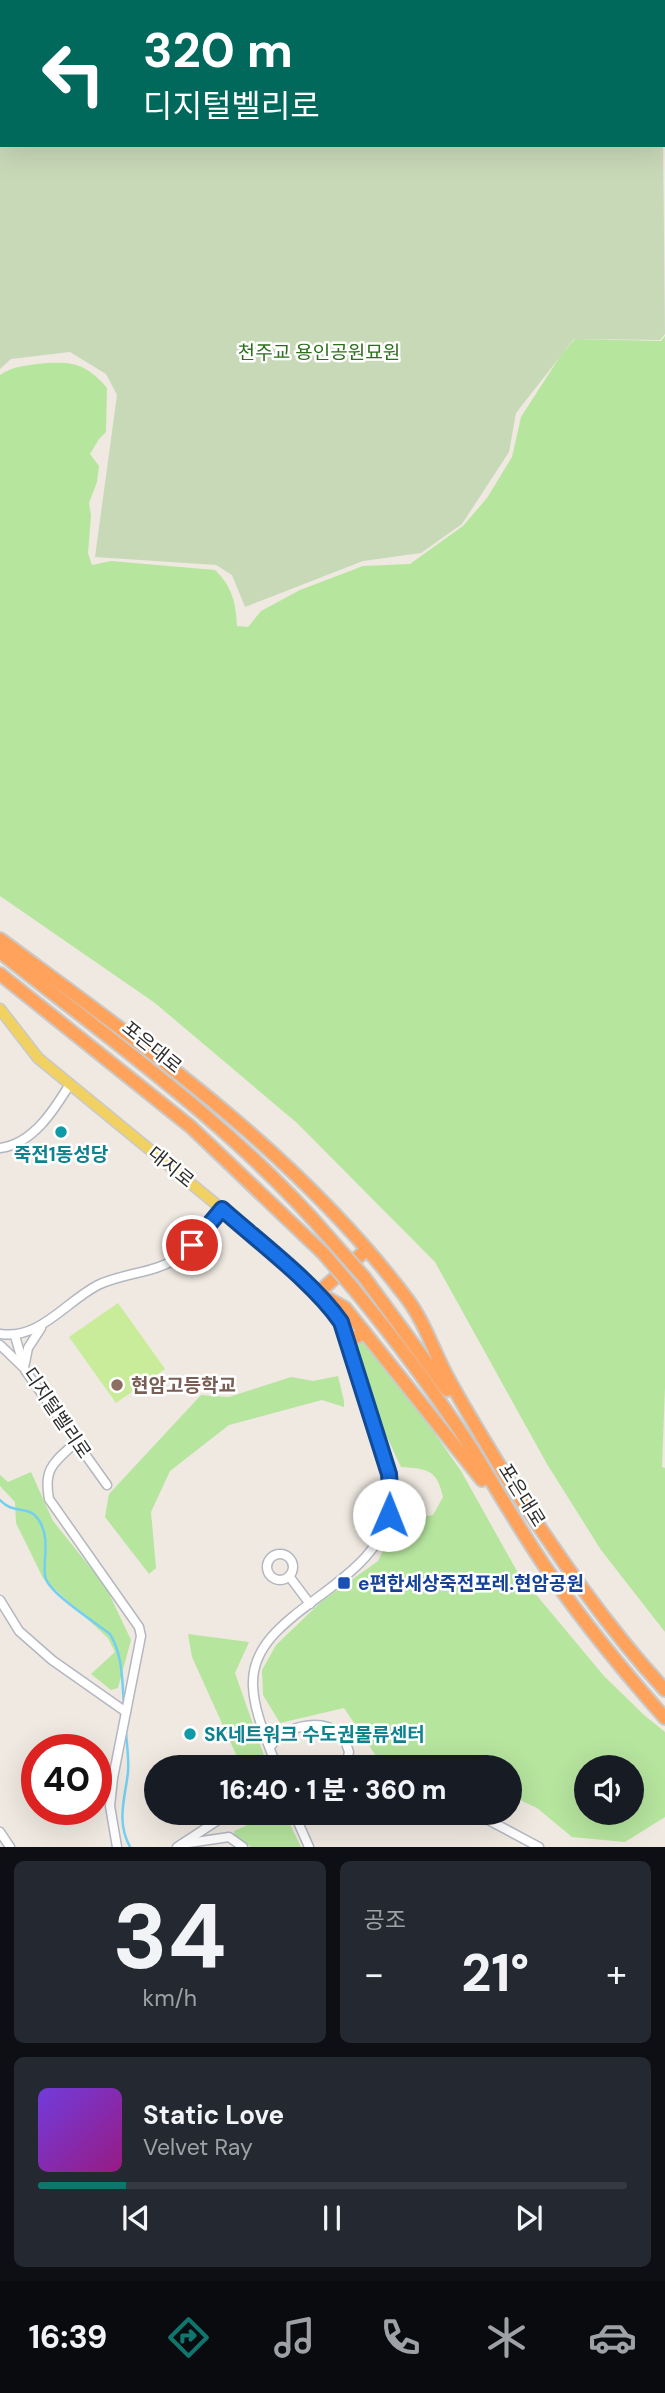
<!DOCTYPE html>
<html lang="ko">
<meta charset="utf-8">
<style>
body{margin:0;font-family:"DM Sans","Noto Sans KR",sans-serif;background:#242831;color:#f1f3f6;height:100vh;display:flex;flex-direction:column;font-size:26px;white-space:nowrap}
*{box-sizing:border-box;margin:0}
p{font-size:23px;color:#9ea1a6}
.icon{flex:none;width:38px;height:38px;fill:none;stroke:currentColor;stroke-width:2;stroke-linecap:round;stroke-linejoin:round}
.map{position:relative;height:1847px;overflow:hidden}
.drawer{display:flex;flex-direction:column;gap:14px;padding:14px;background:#0d0f14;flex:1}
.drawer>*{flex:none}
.hud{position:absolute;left:0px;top:0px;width:665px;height:147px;box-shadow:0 7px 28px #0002;background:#00695c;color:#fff;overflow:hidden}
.tools{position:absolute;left:574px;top:1755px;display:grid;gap:14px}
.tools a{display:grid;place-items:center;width:70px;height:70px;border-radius:50%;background:#171b24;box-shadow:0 7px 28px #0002;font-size:35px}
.speed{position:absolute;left:21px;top:1734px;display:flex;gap:14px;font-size:35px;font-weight:700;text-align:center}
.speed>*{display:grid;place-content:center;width:91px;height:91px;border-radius:50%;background:#171b24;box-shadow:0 7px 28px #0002;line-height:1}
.speed .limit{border:10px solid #d22;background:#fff;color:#111}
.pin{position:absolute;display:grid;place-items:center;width:60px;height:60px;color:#fff;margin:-30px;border:4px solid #fff;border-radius:50%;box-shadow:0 2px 7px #0007}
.me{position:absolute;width:77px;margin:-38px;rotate:1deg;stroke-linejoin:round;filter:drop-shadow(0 0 5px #0008)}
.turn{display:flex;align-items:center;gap:24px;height:147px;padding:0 28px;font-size:32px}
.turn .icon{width:91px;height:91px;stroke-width:2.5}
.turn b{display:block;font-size:49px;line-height:60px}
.big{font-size:52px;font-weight:800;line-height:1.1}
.drawer .tile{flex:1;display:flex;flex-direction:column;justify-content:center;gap:10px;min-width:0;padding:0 24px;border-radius:10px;background:#242831}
.drawer .dial{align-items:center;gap:0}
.dial b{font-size:91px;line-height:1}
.song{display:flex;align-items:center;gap:21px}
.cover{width:84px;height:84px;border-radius:10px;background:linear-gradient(135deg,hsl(260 70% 55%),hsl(310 70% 35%))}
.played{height:7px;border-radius:4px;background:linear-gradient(90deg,#0f766e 15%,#363941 15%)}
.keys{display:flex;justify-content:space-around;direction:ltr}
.heat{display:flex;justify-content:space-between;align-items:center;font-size:38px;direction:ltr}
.drawer .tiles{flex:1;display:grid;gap:14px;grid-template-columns:1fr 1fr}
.tile:last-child{grid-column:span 2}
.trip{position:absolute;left:144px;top:1755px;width:378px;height:70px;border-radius:35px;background:#171b24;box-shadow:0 7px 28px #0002;font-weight:800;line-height:70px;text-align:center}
.menu{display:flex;height:112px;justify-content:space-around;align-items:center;background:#090b0e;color:#9ea1a6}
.menu .icon{width:49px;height:49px}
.menu .active{color:#0f766e}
.menu b{font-size:32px;color:#f1f3f6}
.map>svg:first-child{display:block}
</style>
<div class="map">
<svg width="665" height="1847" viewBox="0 0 665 1847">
<rect width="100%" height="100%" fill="#efe9e1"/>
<g fill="#b6e59e" fill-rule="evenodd">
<path d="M665,336V1387L662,1467L665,1468V1632L601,1550L547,1464L435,1262L297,1123L155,1003L0,896V375C12,367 22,366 37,364C70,361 85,362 107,388L106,432L99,439L90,454L99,466L97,482L89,503L91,516L88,553L92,565L111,561L215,570C232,586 236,603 237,626L248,627L261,611L300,590L363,566L410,564L463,526L487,498L512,457L521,417L561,355L575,339L661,341Z"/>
<path d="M362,1339L408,1395L461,1471L518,1573L604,1676L644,1715L665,1732V1817L625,1842L572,1837L537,1808L509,1795V1768L382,1765L344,1708L280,1723L263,1695L262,1670L276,1645L322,1601L378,1561L397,1521L433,1515L443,1497C437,1469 427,1469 401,1467L379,1420L356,1350L354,1342ZM586,1768H632V1813H586Z"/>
<polygon points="338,1376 344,1401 344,1407 322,1400 229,1425 170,1471 151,1512 156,1568 149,1574 105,1517 109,1494 201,1395 229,1397 291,1377 313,1381"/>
<polygon points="31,1472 53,1521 106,1587 131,1640 118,1688 111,1690 91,1674 115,1652 108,1638 43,1578 16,1523 15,1502 0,1486 0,1475 8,1482"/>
<polygon points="188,1634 249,1642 235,1673 267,1764 266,1767 235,1767 239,1761 192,1657"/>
<polygon points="285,1814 301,1847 251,1847 234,1834 234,1831 263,1818"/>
</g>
<polygon fill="#c8d9b8" points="0,0 646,0 2,2 2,145 663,145 663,138 665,334 660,340 574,339 516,413 509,452 462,524 421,553 363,561 245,607 232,575 216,565 95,557 117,395 106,374 70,352 11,359 0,369"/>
<polygon fill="#c9ec9a" points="118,1303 165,1369 116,1403 69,1337"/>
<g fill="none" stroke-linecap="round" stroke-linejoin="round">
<g stroke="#75cff0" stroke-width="2.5">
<path d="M0,1500C14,1516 30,1503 40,1522C50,1539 43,1558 45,1576C47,1592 96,1623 110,1634C123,1655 122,1681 124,1705"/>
<path d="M126,1733C127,1745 129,1759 128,1772C125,1799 116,1821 130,1847"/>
</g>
<defs>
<g id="minor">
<path d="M0,1148C33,1144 54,1110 70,1084"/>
<path d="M0,1334C40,1340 65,1302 98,1285C123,1273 156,1273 179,1257C196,1246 209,1225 222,1209"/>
<polyline points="15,1336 25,1370 107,1485"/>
<polyline points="0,1345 23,1367"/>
<polyline points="25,1363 28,1348 41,1328"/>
<path d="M76,1442C55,1462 43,1467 49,1499L139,1627L141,1636L113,1778L110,1806L117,1847"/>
<circle cx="280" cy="1567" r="13"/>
<polyline points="289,1576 310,1604"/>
<polyline points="0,1600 19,1631 52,1660 126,1712"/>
<path d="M270,1747C284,1727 318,1717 339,1733C345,1738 347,1746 349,1752L347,1761L340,1768"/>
<path d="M277,1768C268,1742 254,1713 253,1686C249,1608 384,1589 391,1502C394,1471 378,1438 369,1409C360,1381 353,1350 341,1323C337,1314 329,1306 322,1298"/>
<polyline points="294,1813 309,1847"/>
<polyline points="475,1813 539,1847"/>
<polyline points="0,1832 10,1847"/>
<polyline points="182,1844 229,1837 243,1847"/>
<polyline points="177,1847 229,1813"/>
</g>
<polyline id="major" points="0,1009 38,1058 222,1209 318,1293"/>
<g id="highway">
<path d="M0,939C144,1046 296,1152 405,1296C424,1320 433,1350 447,1376C468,1415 492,1453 515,1491"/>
<path d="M0,952C115,1043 237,1129 332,1241"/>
<polyline points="0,974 191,1127 324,1254"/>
<polyline points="366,1250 318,1293 345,1308 482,1480"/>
<polyline points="364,1277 447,1390"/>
<path d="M353,1288C395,1339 434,1391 470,1446C498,1491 524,1538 555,1581C589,1629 626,1674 665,1718"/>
<polyline points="347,1341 365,1333"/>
<path d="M512,1486C559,1557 607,1627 665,1690"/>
</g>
</defs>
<use href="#minor" stroke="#b4b7c1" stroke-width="11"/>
<use href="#major" stroke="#c9c9c9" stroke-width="13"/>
<use href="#highway" stroke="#c9c9c9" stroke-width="16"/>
<use href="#minor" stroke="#fff" stroke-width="8"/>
<use href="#major" stroke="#f2d163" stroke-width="10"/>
<use href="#highway" stroke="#ffa35c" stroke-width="12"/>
<defs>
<g id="highway-bridge">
<polyline points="332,1241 364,1277"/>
<polyline points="324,1254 353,1288"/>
</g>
</defs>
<use href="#highway-bridge" stroke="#c9c9c9" stroke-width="16" stroke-linecap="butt"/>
<use href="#highway-bridge" stroke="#ffa35c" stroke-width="12"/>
</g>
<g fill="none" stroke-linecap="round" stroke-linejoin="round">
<defs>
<path id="route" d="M192,1245L222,1209C259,1242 313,1282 341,1322L389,1474L391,1501L389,1515"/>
</defs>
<use href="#route" stroke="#114b97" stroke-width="18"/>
<use href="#route" stroke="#1a73e8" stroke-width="12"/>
</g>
<g fill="#0f9aa8" stroke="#fff" stroke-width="2.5">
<circle cx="61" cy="1132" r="7"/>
<circle cx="190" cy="1734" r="7"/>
</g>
<circle fill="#8d6e63" stroke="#fff" stroke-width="2.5" cx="117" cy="1385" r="7"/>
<rect fill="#1a4fb4" stroke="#fff" stroke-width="2.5" x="337" y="1576" width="14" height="14" rx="3.5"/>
<g text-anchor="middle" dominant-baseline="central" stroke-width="5" stroke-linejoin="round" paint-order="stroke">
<g font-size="19" fill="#2c6e1b" stroke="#fff">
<text x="319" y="352">천주교 용인공원묘원</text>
</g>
<g font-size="19" fill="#2e2e2e" stroke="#fff">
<text transform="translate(152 1047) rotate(39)">포은대로</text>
<text transform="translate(171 1167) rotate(39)">대지로</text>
<text transform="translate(57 1413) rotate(56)">디지털벨리로</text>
<text transform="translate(522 1495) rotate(58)">포은대로</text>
</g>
<g font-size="19" font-weight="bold" fill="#0d838f" stroke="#fff">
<text x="61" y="1154">죽전1동성당</text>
<text x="204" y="1734" text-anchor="start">SK네트워크 수도권물류센터</text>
</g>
<g font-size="19" font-weight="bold" fill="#785e54" stroke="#fff" text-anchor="start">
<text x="131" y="1385">현암고등학교</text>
</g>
<g font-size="19" font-weight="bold" fill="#164399" stroke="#fff" text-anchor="start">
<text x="358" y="1583">e편한세상죽전포레.현암공원</text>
</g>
</g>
</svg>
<div class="tools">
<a><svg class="icon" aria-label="sound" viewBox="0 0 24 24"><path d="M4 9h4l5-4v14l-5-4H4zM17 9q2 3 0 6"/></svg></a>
</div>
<div class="speed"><div class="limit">40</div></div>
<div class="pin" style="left:192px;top:1245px;background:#d93025"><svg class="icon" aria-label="arrive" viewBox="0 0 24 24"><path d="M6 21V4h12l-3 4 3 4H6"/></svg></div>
<svg class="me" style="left:389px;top:1515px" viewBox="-20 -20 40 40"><circle r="19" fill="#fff"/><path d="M0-13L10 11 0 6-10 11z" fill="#1a73e8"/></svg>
<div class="trip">16:40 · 1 분 · 360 m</div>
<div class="hud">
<div class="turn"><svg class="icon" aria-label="left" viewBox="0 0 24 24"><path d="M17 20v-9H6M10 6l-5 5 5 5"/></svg><div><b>320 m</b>디지털벨리로</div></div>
</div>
</div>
<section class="drawer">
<div class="tiles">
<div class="tile dial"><b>34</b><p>km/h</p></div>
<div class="tile"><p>공조</p>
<div class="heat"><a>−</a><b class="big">21°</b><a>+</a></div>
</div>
<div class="tile">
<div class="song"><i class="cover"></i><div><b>Static Love</b><p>Velvet Ray</p></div></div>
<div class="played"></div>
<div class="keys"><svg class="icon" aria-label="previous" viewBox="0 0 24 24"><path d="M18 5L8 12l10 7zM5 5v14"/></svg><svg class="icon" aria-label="pause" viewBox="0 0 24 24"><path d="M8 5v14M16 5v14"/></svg><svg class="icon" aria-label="next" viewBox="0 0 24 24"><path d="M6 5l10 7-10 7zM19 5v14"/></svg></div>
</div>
</div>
</section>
<nav class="menu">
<b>16:39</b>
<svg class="icon active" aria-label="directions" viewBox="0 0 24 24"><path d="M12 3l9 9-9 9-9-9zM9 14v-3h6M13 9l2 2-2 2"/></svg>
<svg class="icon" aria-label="music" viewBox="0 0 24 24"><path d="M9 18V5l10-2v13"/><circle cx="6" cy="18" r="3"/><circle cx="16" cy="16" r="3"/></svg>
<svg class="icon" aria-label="phone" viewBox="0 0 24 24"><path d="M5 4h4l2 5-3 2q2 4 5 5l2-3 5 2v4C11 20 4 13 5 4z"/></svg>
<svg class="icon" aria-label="climate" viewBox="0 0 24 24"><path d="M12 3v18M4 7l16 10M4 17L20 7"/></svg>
<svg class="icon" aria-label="car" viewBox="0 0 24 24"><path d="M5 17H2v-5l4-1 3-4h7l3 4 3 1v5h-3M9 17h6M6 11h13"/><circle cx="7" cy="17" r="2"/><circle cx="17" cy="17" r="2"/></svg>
</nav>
